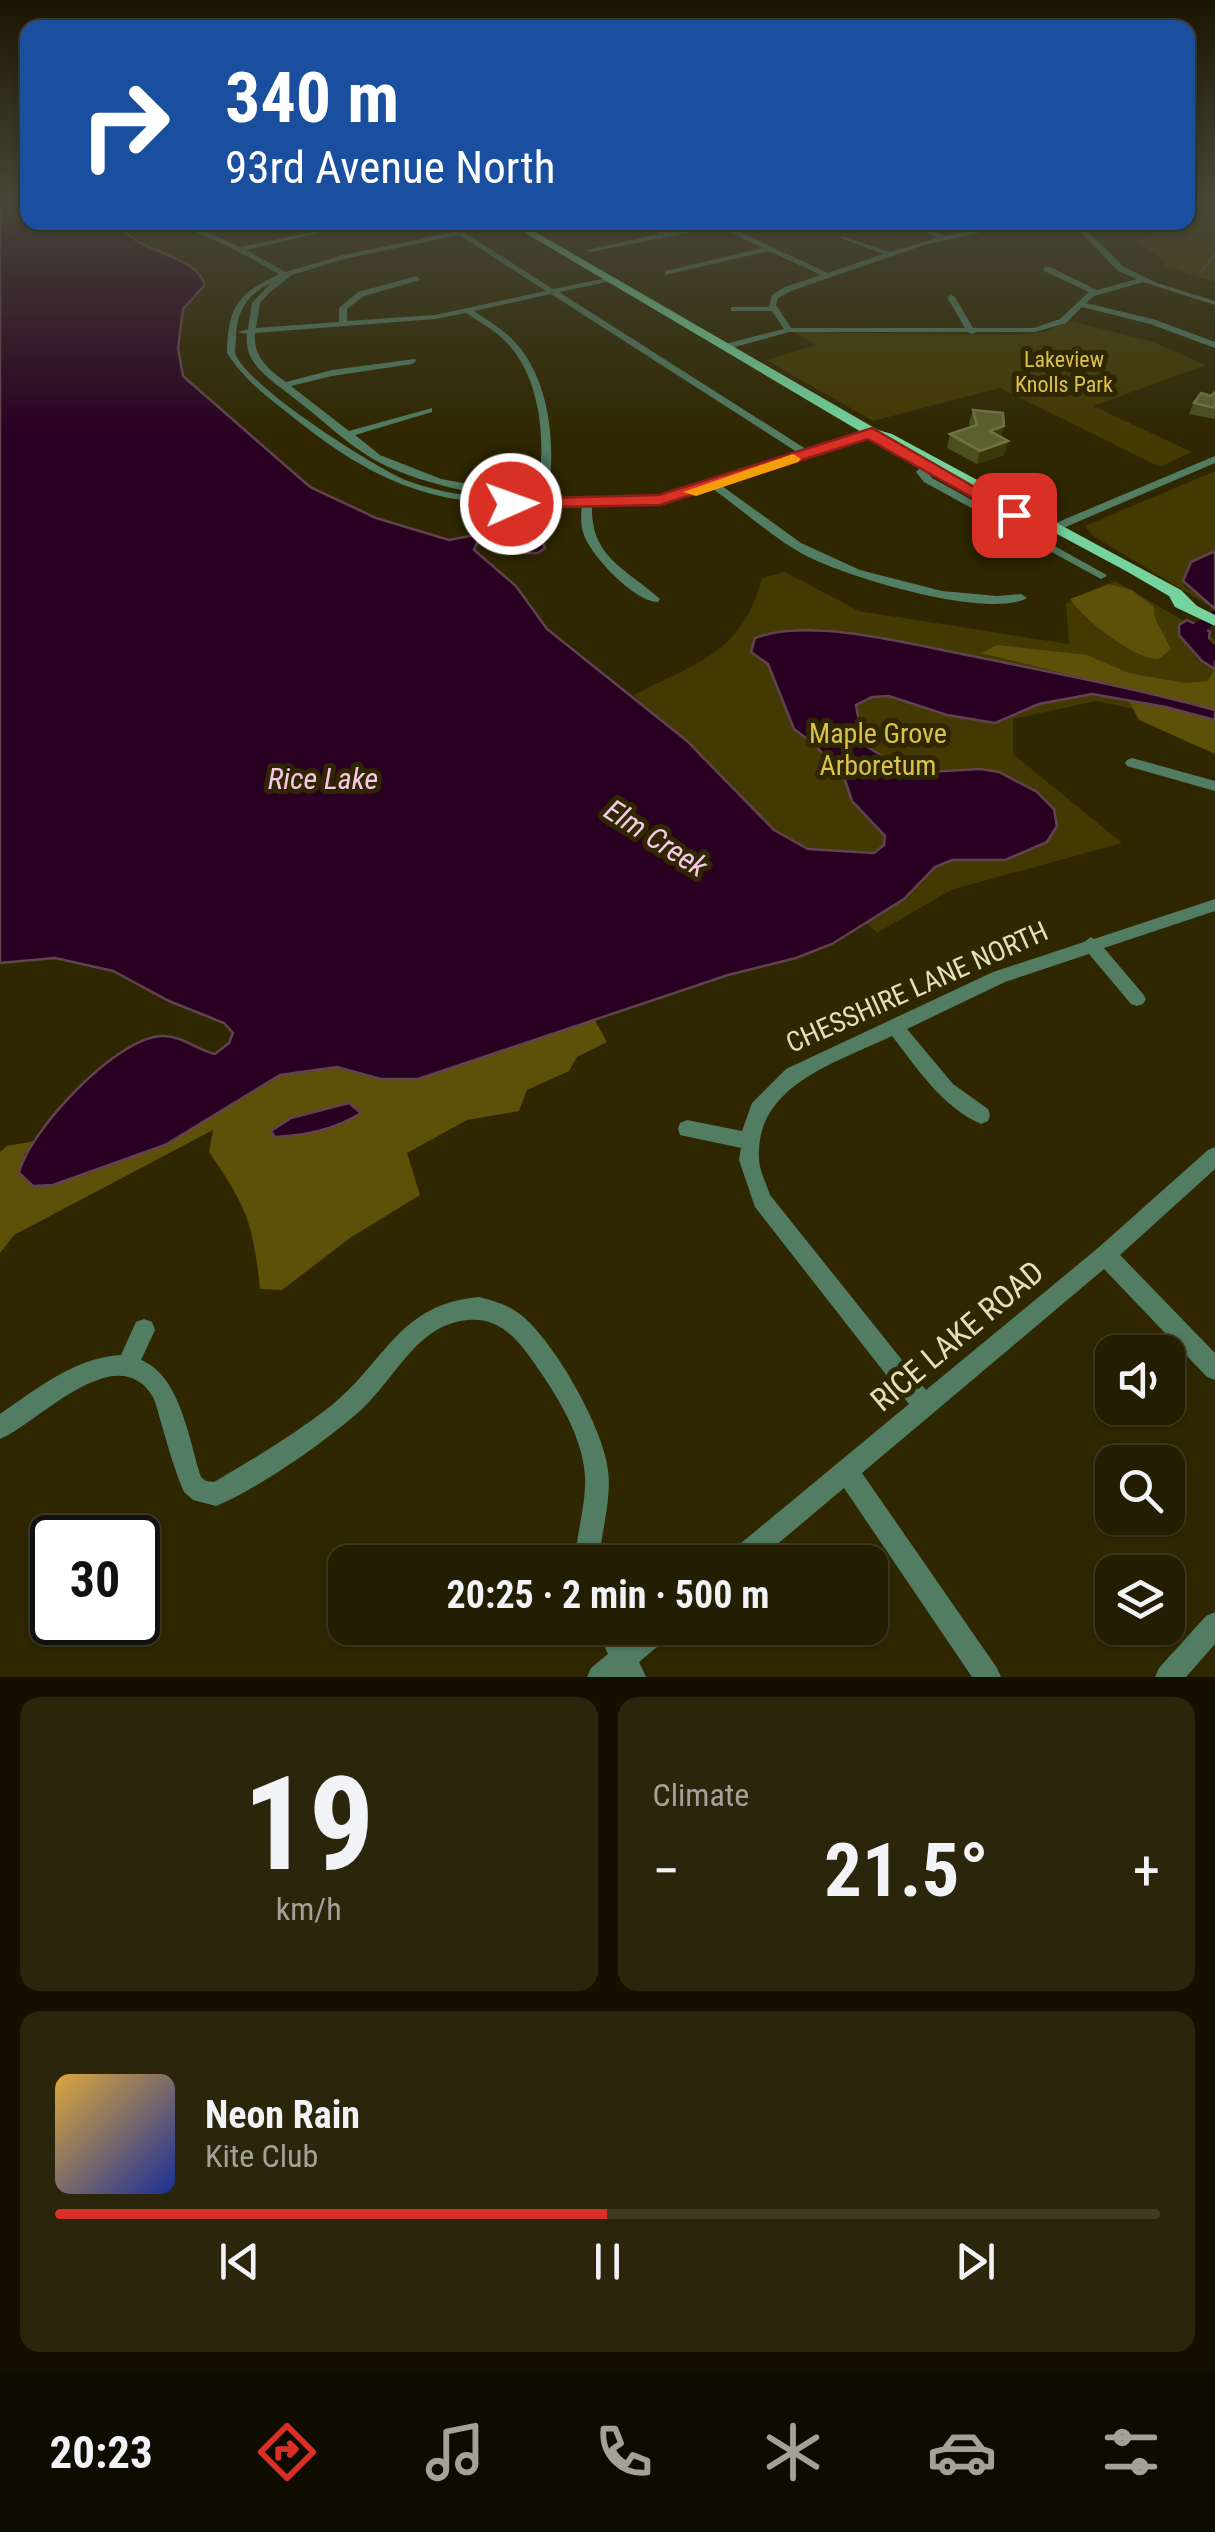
<!DOCTYPE html>
<meta charset="utf-8">
<style>
body{margin:0;font-family:"Roboto Condensed",sans-serif;background:#2b260b;color:#f1f3f6;height:100vh;display:flex;flex-direction:column;font-size:38px;white-space:nowrap}
*{box-sizing:border-box;margin:0}
p{font-size:32px;color:#a3a299}
.icon{flex:none;width:55px;height:55px;fill:none;stroke:currentColor;stroke-width:2;stroke-linecap:round;stroke-linejoin:round}
.map{position:relative;height:1677px;overflow:hidden}
.sheet{display:flex;flex-direction:column;gap:20px;padding:20px;background:#131001;flex:1}
.sheet>*{flex:none}
.banner{position:absolute;left:20px;top:20px;width:1175px;height:210px;border-radius:20px;box-shadow:0 2px 8px #0004,0 0 0 2px #403b23;background:#1a4fa0;color:#fff;overflow:hidden}
.controls{position:absolute;left:1095px;top:1335px;display:grid;gap:20px}
.controls a{display:grid;place-items:center;width:90px;height:90px;border-radius:20px;background:#231d01;box-shadow:0 2px 8px #0004,0 0 0 2px #403b23;font-size:50px}
.speed{position:absolute;left:30px;top:1515px;display:flex;gap:20px;font-size:50px;font-weight:700;text-align:center}
.speed>*{display:grid;place-content:center;width:130px;height:130px;border-radius:50%;background:#231d01;box-shadow:0 2px 8px #0004,0 0 0 2px #403b23;line-height:1}
.speed .limit{border:5px solid #111;border-radius:15px;background:#fff;color:#111}
.pin{position:absolute;display:grid;place-items:center;width:85px;height:85px;color:#fff;margin:-42px;border-radius:20px;box-shadow:0 5px 15px #0006}
.me{position:absolute;width:110px;margin:-55px;rotate:88deg;stroke-linejoin:round;filter:drop-shadow(0 0 8px #0008)}
.turn{display:flex;align-items:center;gap:35px;height:210px;padding:0 40px;font-size:45px}
.turn .icon{width:130px;height:130px;stroke-width:2.5}
.turn b{display:block;font-size:70px;line-height:85px}
.big{font-size:75px;font-weight:700;line-height:1.1}
.sheet .tile{flex:1;display:flex;flex-direction:column;justify-content:center;gap:15px;min-width:0;padding:0 35px;border-radius:20px;background:#2b260b}
.sheet .dial{align-items:center;gap:0}
.dial b{font-size:130px;line-height:1}
.song{display:flex;align-items:center;gap:30px}
.cover{width:120px;height:120px;border-radius:15px;background:linear-gradient(135deg,hsl(40 70% 55%),hsl(230 70% 35%))}
.played{height:10px;border-radius:5px;background:linear-gradient(90deg,#d93025 50%,#403b23 50%)}
.keys{display:flex;justify-content:space-around;direction:ltr}
.heat{display:flex;justify-content:space-between;align-items:center;font-size:55px;direction:ltr}
.sheet .tiles{flex:1;display:grid;gap:20px;grid-template-columns:1fr 1fr}
.tile:last-child{grid-column:span 2}
.trip{position:absolute;left:328px;top:1545px;width:560px;height:100px;border-radius:20px;background:#231d01;box-shadow:0 2px 8px #0004,0 0 0 2px #403b23;font-weight:700;line-height:100px;text-align:center}
.tab-bar{display:flex;height:160px;justify-content:space-around;align-items:center;background:#0e0c00;color:#a3a299}
.tab-bar .icon{width:70px;height:70px}
.tab-bar .active{color:#d93025}
.tab-bar b{font-size:45px;color:#f1f3f6}
.map>svg:first-child{display:block}
</style>
<div class="map">
<svg width="1215" height="1677" viewBox="0 0 1215 1677">
<rect width="100%" height="100%" fill="#2f2701"/>
<g fill="#433902">
<polygon points="1215,206 1215,282 1165,266 1164,260 1137,242 1170,223 1188,222 1188,209"/>
<polygon points="1070,321 1150,341 1206,365 1093,406 1192,452 1160,467 1000,388 873,421 766,360 816,345 793,332 1015,335 1048,331"/>
<path d="M1215,471V551C1197,557 1184,565 1184,586L1210,603L1208,605L1093,536L1085,526Z"/>
<path d="M785,572L859,611L1069,644L1066,604L1115,581L1215,639V726L1096,701L1013,719V754L1122,843L951,890L877,933L714,778L634,695C697,662 742,654 762,578Z"/>
</g>
<g fill="#5d5009">
<path d="M1109,584L1132,590L1154,607L1155,618L1171,649L1159,659C1135,660 1083,619 1070,599Z"/>
<polygon points="998,645 1087,655 1129,673 1185,683 1208,681 1215,668 1215,754 1139,720 1130,703 1103,683 981,653"/>
<path d="M594,1019L607,1042L577,1057L569,1071L527,1090L519,1111L467,1120L407,1153L420,1195L350,1238L282,1290L260,1289C253,1223 247,1207 209,1152L213,1130L14,1235L0,1253V1152L7,1146L35,1141L24,1155L53,1185L165,1145L280,1075L337,1067L381,1079H418Z"/>
</g>
<g fill="#290022" stroke="#614350" stroke-width="2.5">
<path d="M0,201H27L28,222L118,223C139,256 194,252 205,285L183,309L178,348L183,376L310,487L376,518L449,540L517,527L536,529L545,548L538,553H525L494,542L477,543L474,550L516,586L547,629L687,741L774,830L808,849L874,853L884,845L885,836L852,801L844,777L814,744L794,729L768,664L751,652L755,638C810,617 909,644 967,655C1050,672 1133,688 1215,710V720L1166,707L1092,694L1039,704L995,723L947,715L889,696L872,697L856,705L863,744L909,773L980,769L999,772L1037,792L1054,809L1057,826L1047,842L1005,860H952L935,867L904,899L832,944L796,958L728,975L418,1079H381L337,1067L280,1075L165,1145L53,1185L33,1186L19,1173C29,1131 117,1036 163,1036C183,1036 197,1050 215,1054L229,1043L233,1033L224,1023L169,1001L113,971L55,958L0,963Z"/>
<polygon points="1215,551 1215,609 1183,581 1191,562"/>
<polygon points="1187,620 1210,632 1208,641 1215,645 1215,669 1202,661 1179,635 1179,625"/>
<path d="M349,1103L361,1113C334,1130 306,1135 275,1137L271,1131L291,1118Z"/>
</g>
<g fill="none" stroke-linecap="round" stroke-linejoin="round">
<polyline stroke="#614350" stroke-width="2.5" points="1200,273 1215,255"/>
<polygon fill="#290022" fill-rule="evenodd" points="1215,610 1215,623 1207,629 1208,639 1215,645 1215,661 1192,645 1189,627"/>
<g fill="#527d63" fill-rule="evenodd">
<path d="M183,222H213L196,227L240,247L332,228V230L246,250L286,272L343,255L454,232L440,222H448L553,289L612,277V281L559,292L809,451L870,431L878,433L722,486L801,543L860,570L942,591L997,596L1021,594L1027,598C988,620 841,576 801,553C770,535 742,510 713,489L649,505L592,504C590,558 626,568 660,599L658,602C635,602 592,557 584,535C580,525 581,515 582,504C521,503 427,490 373,459C346,443 319,417 294,398C273,381 243,365 247,334L238,332L248,329L252,303L271,283C247,295 237,310 236,337C236,338 235,352 235,353C244,384 375,468 408,481C445,495 483,498 522,500L527,503L522,506C423,502 371,479 294,418C267,396 246,382 227,353C228,307 237,294 279,274L228,246L195,232ZM459,235L546,291L435,315L347,321V309L364,296L420,280L417,276L358,292L339,308V322L256,328L260,303L270,292L292,275L344,259ZM551,294L800,454L690,490L649,499L548,497C556,446 551,378 512,339C501,328 487,320 474,311ZM466,313C481,323 498,332 510,346C543,385 546,448 537,496L441,479L380,455L355,435L432,412V408L349,431L291,386L332,376L412,364L416,361L415,359L332,370L286,382C268,369 253,357 255,333L435,319Z"/>
<polygon points="554,222 582,222 579,224"/>
<path d="M639,222C651,222 659,232 670,232C689,233 713,222 735,222L725,225L828,273L883,254L841,238V236L890,252L937,238L905,222H915L945,236L1013,222H1028L924,245L791,291L778,298L776,305L791,328H965L947,297L951,295L955,297L973,328H1034L1060,319L1089,292L1044,271V267H1050L1097,290L1137,279L1118,271L1071,222H1078L1124,267L1157,283L1215,301V305L1143,282L1094,296L1086,303L1156,320L1215,342V348L1150,324L1082,307L1066,323L1035,332H976L972,334L968,332H789L724,350L720,347L721,345L784,329L772,311H731V307H769L772,295L785,287L821,275L769,251L665,275V271L763,248L718,227L590,252L586,250L660,234Z"/>
<polygon points="1215,456 1215,463 1040,538 1105,574 1107,576 1101,579 924,482 916,472 922,466 930,466 931,468 927,472 932,478 1032,533"/>
<polygon points="1132,758 1215,781 1215,791 1127,766 1125,763 1127,760"/>
<path d="M1215,899V911L1104,948L1143,994L1146,999L1143,1004L1137,1006L1131,1004L1089,954L1005,982L907,1029L953,1084L988,1109L990,1115L988,1121L981,1124C942,1107 917,1068 892,1036C838,1062 755,1085 759,1158C759,1170 766,1183 770,1195L926,1390L1098,1248L1208,1150L1215,1147V1169L1120,1255L1215,1353V1380L1207,1377L1104,1269L862,1473L997,1668L1001,1677H972L844,1488L756,1562H726L729,1553L909,1404L755,1207L739,1160L741,1148L680,1135L678,1129L680,1123L687,1120L742,1131L752,1103L786,1069L993,972L1084,942L1091,937L1094,939Z"/>
<path d="M479,1297C494,1301 509,1305 521,1315C554,1341 604,1429 608,1470C612,1500 601,1532 599,1562H575C576,1537 584,1512 585,1487C588,1442 555,1392 530,1357C514,1335 496,1317 468,1320C417,1324 396,1378 361,1410C325,1442 261,1487 216,1506L193,1500L184,1492C174,1469 167,1443 160,1419C158,1412 156,1403 153,1397C117,1336 37,1424 0,1439V1414C38,1388 74,1358 121,1355L136,1322L144,1319L152,1322L155,1330L141,1360C180,1375 189,1440 201,1477L206,1481L214,1482C255,1458 295,1434 332,1405C386,1361 399,1304 479,1297Z"/>
<polygon points="1215,1612 1215,1644 1186,1677 1155,1677 1159,1668 1206,1616"/>
<polygon points="596,1628 622,1628 627,1638 640,1628 673,1628 669,1637 639,1662 646,1677 587,1677 591,1668 608,1654"/>
</g>
<polygon fill="#75d49d" fill-rule="evenodd" points="507,222 518,222 878,430 892,434 1181,590 1197,606 1215,615 1215,626 1175,607 1169,596 1126,571 882,440 868,436"/>
</g>
<g fill="#4b511e">
<polygon points="1215,392 1215,419 1189,414 1194,403 1211,396"/>
<polygon points="973,410 1004,426 1001,437 1008,441 1004,455 977,464 947,448 950,434 970,427 969,423"/>
</g>
<g fill="#393a0b">
<polygon points="1004,426 1000,440 990,431"/>
<polygon points="1008,441 1004,455 977,464 980,451"/>
</g>
<g fill="#5b602f" stroke="#717445" stroke-width="2.5">
<polygon points="1215,392 1215,408 1194,403 1201,393 1211,396"/>
<polygon points="973,410 1003,413 1004,426 990,431 1008,441 980,451 950,434 977,425"/>
</g>
<linearGradient id="sky" x2="0" y2="1"><stop stop-color="#1a1501"/><stop offset="0.46" stop-color="#474738"/><stop offset="1" stop-color="#474738" stop-opacity="0"/></linearGradient>
<rect width="1215" height="436" fill="url(#sky)"/>
<polygon fill="#d93025" stroke="#8d1f18" stroke-width="2.5" points="872,428 1023,515 1009,518 868,439 660,505 511,508 503,504 511,499 659,495"/>
<polygon fill="#f59e0b" points="793,454 801,459 798,462 696,496 683,492"/>
<g text-anchor="middle" dominant-baseline="central" stroke-width="10" stroke-linejoin="round" paint-order="stroke">
<g font-size="22" fill="#dbc24d" stroke="#2f2701">
<text x="1064" y="359">Lakeview<tspan x="1064" dy="25">Knolls Park</tspan></text>
</g>
<g font-size="28" fill="#dbc24d" stroke="#2f2701">
<text x="878" y="733">Maple Grove<tspan x="878" dy="32">Arboretum</tspan></text>
</g>
<g font-size="28" fill="#e5debb" stroke="#2f2701">
<text transform="translate(917 987) rotate(-24)">CHESSHIRE LANE NORTH</text>
</g>
<g font-size="30" font-style="italic" fill="#f6c7e8" stroke="#2f2701">
<text x="323" y="778">Rice Lake</text>
<text transform="translate(656 838) rotate(33)">Elm Creek</text>
</g>
<g font-size="32" fill="#e5debb" stroke="#2f2701">
<text transform="translate(957 1336) rotate(-40)">RICE LAKE ROAD</text>
</g>
</g>
</svg>
<div class="controls">
<a><svg class="icon" aria-label="sound" viewBox="0 0 24 24"><path d="M4 9h4l5-4v14l-5-4H4zM17 9q2 3 0 6"/></svg></a>
<a><svg class="icon" aria-label="search" viewBox="0 0 24 24"><circle cx="10" cy="10" r="6"/><path d="M15 15l6 6"/></svg></a>
<a><svg class="icon" aria-label="layers" viewBox="0 0 24 24"><path d="M12 4l9 5-9 5-9-5zM3 14l9 5 9-5"/></svg></a>
</div>
<div class="speed"><div class="limit">30</div></div>
<div class="pin" style="left:1014px;top:515px;background:#d93025"><svg class="icon" aria-label="arrive" viewBox="0 0 24 24"><path d="M6 21V4h12l-3 4 3 4H6"/></svg></div>
<svg class="me" style="left:511px;top:504px" viewBox="-20 -20 40 40"><circle r="17" fill="#d93025" stroke="#fff" stroke-width="3"/><path d="M0-11L8 9 0 5-8 9z" fill="#fff"/></svg>
<div class="trip">20:25 · 2 min · 500 m</div>
<div class="banner">
<div class="turn"><svg class="icon" aria-label="right" viewBox="0 0 24 24"><path d="M7 20v-9h11M14 6l5 5-5 5"/></svg><div><b>340 m</b>93rd Avenue North</div></div>
</div>
</div>
<section class="sheet">
<div class="tiles">
<div class="tile dial"><b>19</b><p>km/h</p></div>
<div class="tile"><p>Climate</p>
<div class="heat"><a>−</a><b class="big">21.5°</b><a>+</a></div>
</div>
<div class="tile">
<div class="song"><i class="cover"></i><div><b>Neon Rain</b><p>Kite Club</p></div></div>
<div class="played"></div>
<div class="keys"><svg class="icon" aria-label="previous" viewBox="0 0 24 24"><path d="M18 5L8 12l10 7zM5 5v14"/></svg><svg class="icon" aria-label="pause" viewBox="0 0 24 24"><path d="M8 5v14M16 5v14"/></svg><svg class="icon" aria-label="next" viewBox="0 0 24 24"><path d="M6 5l10 7-10 7zM19 5v14"/></svg></div>
</div>
</div>
</section>
<nav class="tab-bar">
<b>20:23</b>
<svg class="icon active" aria-label="directions" viewBox="0 0 24 24"><path d="M12 3l9 9-9 9-9-9zM9 14v-3h6M13 9l2 2-2 2"/></svg>
<svg class="icon" aria-label="music" viewBox="0 0 24 24"><path d="M9 18V5l10-2v13"/><circle cx="6" cy="18" r="3"/><circle cx="16" cy="16" r="3"/></svg>
<svg class="icon" aria-label="phone" viewBox="0 0 24 24"><path d="M5 4h4l2 5-3 2q2 4 5 5l2-3 5 2v4C11 20 4 13 5 4z"/></svg>
<svg class="icon" aria-label="climate" viewBox="0 0 24 24"><path d="M12 3v18M4 7l16 10M4 17L20 7"/></svg>
<svg class="icon" aria-label="car" viewBox="0 0 24 24"><path d="M5 17H2v-5l4-1 3-4h7l3 4 3 1v5h-3M9 17h6M6 11h13"/><circle cx="7" cy="17" r="2"/><circle cx="17" cy="17" r="2"/></svg>
<svg class="icon" aria-label="filters" viewBox="0 0 24 24"><path d="M4 7h16M4 17h16"/><circle cx="9" cy="7" r="2"/><circle cx="15" cy="17" r="2"/></svg>
</nav>
